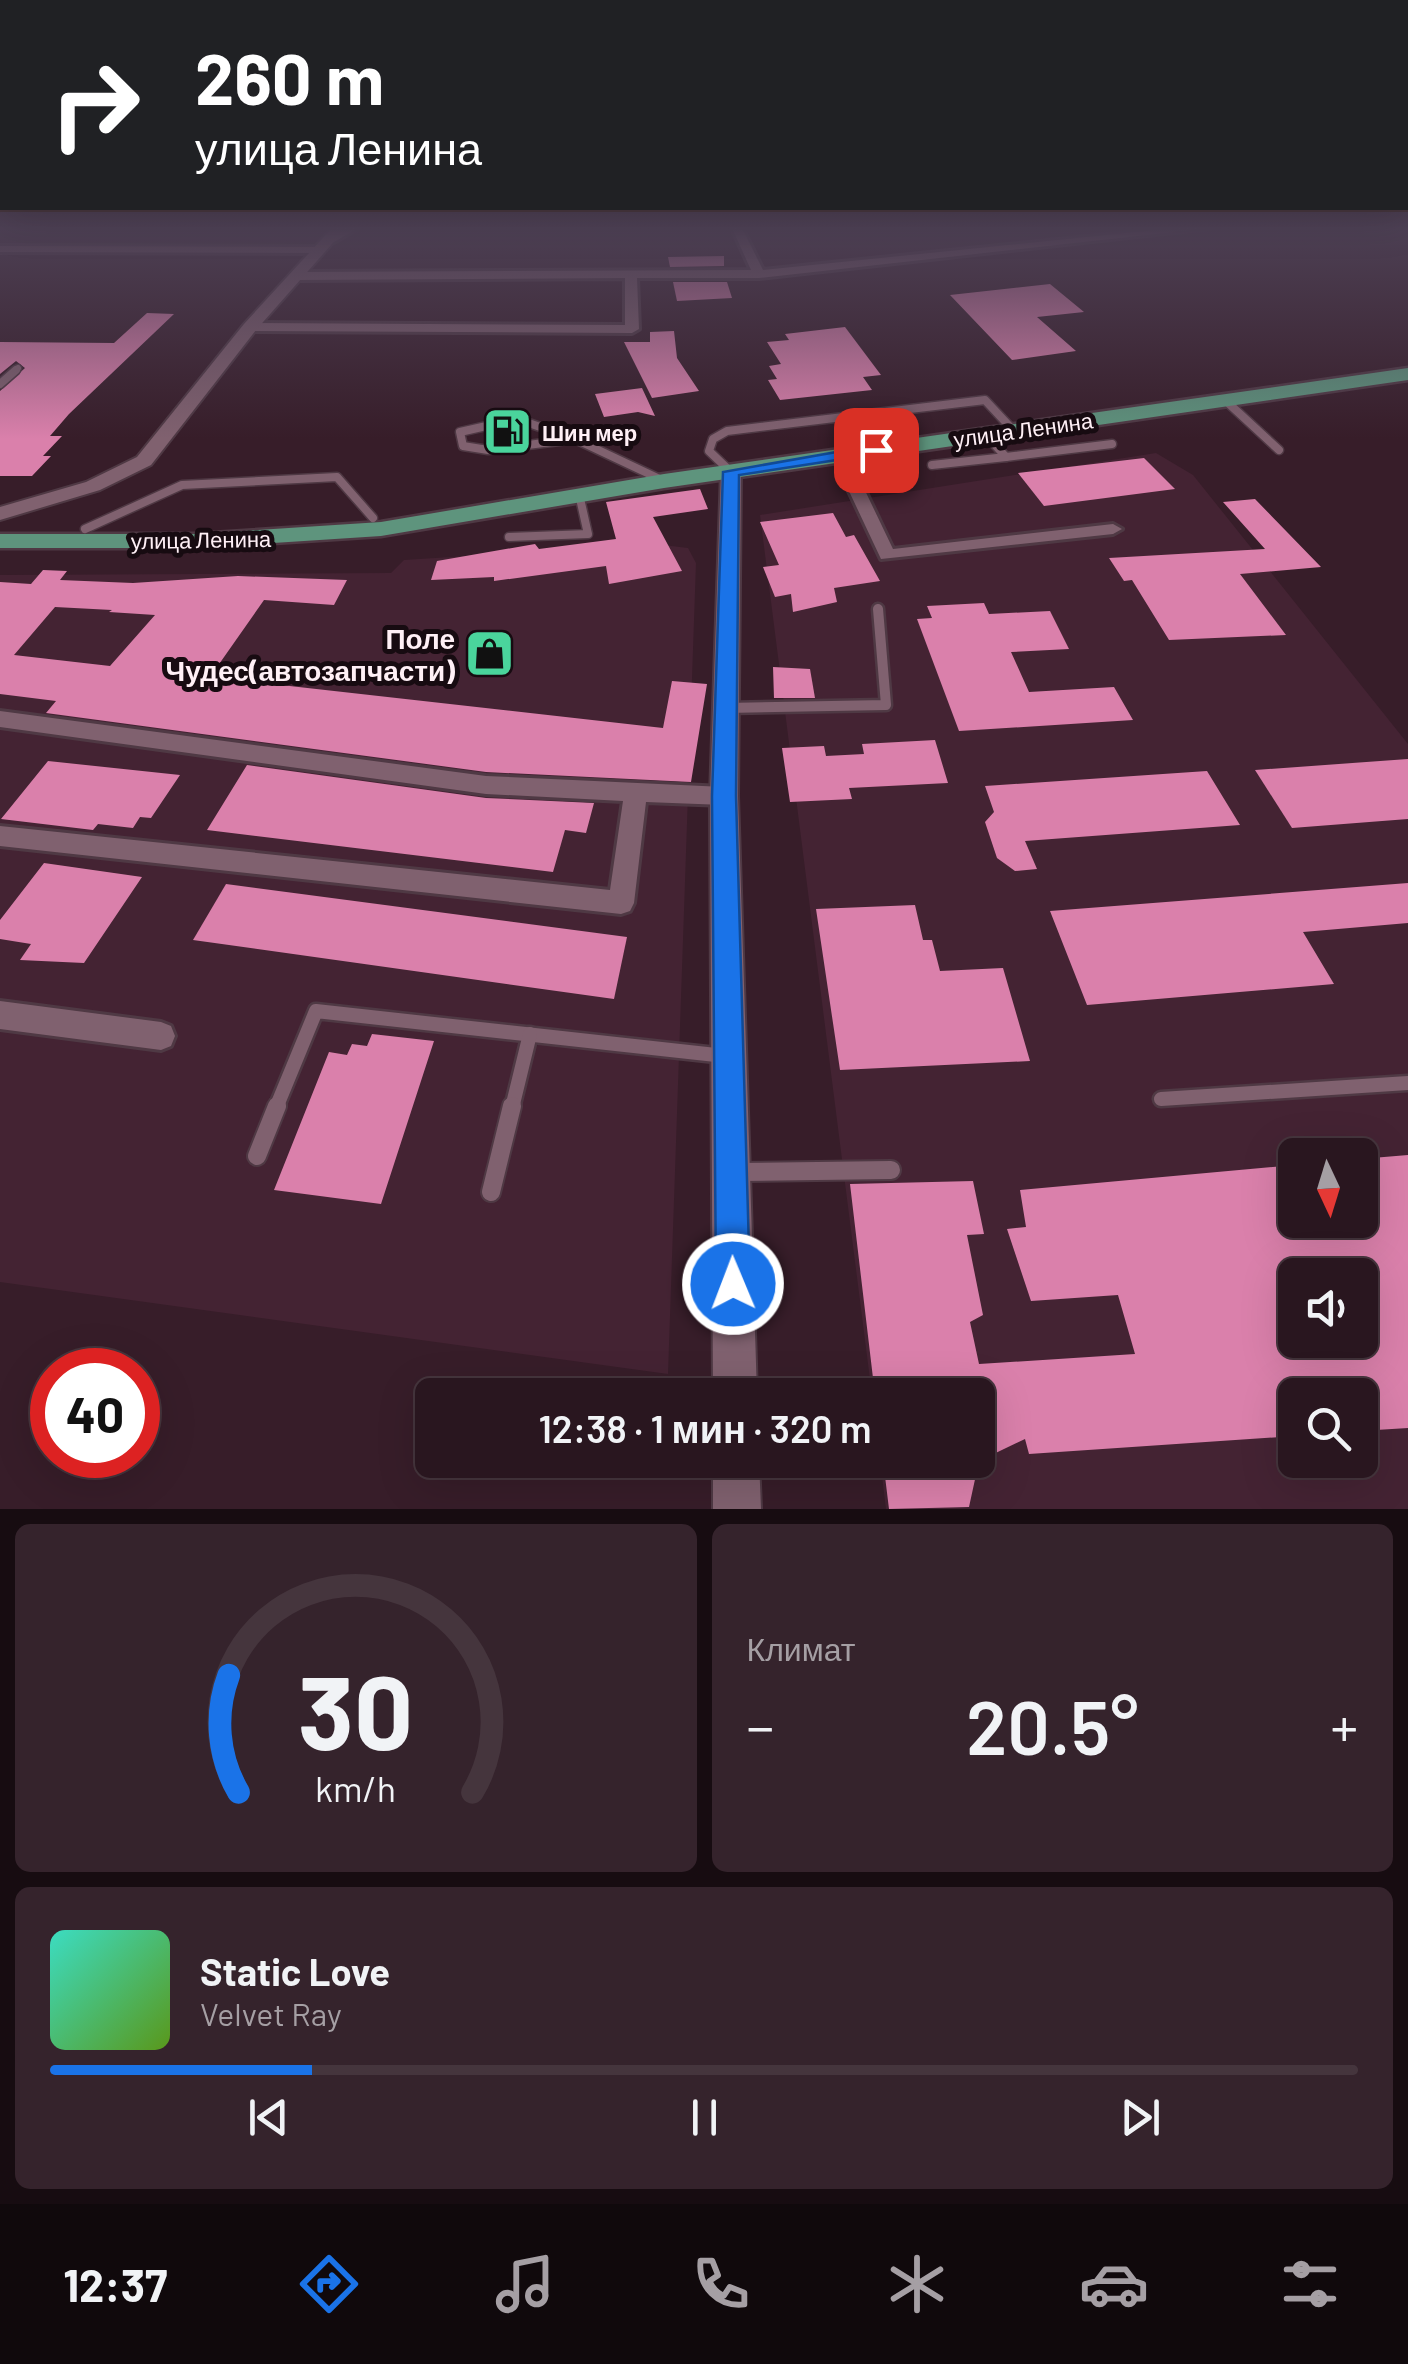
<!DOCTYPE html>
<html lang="ru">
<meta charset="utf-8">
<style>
body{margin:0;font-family:Barlow,sans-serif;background:#35232c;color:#f1f3f6;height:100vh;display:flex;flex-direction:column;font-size:38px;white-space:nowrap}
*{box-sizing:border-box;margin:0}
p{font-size:32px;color:#a59fa4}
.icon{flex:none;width:55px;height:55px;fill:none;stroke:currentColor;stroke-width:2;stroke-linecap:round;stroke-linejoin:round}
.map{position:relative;height:1509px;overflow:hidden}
.panel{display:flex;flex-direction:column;gap:15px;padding:15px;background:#170c11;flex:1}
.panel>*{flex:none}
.hud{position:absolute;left:0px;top:0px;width:1410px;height:210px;box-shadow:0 10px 40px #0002,0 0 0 2px #45353d;background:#202124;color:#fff;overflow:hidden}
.needle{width:65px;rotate:176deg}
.controls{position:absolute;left:1278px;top:1138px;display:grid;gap:20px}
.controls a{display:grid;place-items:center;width:100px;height:100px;border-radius:15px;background:#29161f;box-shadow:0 10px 40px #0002,0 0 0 2px #45353d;font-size:50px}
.speed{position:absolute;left:30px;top:1348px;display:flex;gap:20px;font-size:50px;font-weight:700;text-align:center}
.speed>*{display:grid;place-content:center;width:130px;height:130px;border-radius:50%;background:#29161f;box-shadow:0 10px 40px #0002,0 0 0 2px #45353d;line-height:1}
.speed .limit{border:15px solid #d22;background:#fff;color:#111}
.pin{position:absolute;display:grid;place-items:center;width:85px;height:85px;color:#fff;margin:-42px;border-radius:20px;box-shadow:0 5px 15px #0006}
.me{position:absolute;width:110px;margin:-55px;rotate:359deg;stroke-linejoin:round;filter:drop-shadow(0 0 8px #0008)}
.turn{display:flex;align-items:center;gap:35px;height:210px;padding:0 30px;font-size:45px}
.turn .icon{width:130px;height:130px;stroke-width:2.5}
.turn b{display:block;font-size:70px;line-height:85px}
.big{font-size:75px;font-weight:600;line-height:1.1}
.panel .tile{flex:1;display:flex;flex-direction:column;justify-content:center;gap:15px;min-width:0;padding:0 35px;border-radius:15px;background:#35232c}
.panel .dial{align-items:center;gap:0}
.dial svg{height:260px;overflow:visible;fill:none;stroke:#45353d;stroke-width:7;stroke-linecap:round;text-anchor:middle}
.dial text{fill:#f1f3f6;stroke:none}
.song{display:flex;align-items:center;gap:30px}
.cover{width:120px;height:120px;border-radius:15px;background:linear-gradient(135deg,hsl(170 70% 55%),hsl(90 70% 35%))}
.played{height:10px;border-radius:5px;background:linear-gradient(90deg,#1a73e8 20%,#45353d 20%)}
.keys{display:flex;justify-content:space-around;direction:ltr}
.heat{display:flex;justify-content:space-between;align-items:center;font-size:55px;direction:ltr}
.panel .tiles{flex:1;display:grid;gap:15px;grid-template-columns:1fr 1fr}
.tile:last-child{grid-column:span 2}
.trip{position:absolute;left:415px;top:1378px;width:580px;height:100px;border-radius:15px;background:#29161f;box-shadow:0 10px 40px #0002,0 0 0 2px #45353d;font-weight:600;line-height:100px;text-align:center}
.menu{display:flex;height:160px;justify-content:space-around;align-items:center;background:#10090c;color:#a59fa4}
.menu .icon{width:70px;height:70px}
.menu .active{color:#1a73e8}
.menu b{font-size:45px;color:#f1f3f6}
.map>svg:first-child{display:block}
</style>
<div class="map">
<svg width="1408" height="1509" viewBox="0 0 1408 1509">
<rect width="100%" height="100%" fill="#371d29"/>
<g fill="#442333" fill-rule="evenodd">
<path d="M1156,453L1193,475L1408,744V1509H886L880,1460H978V1395H872L760,515ZM1295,1155H1360V1220H1295ZM1295,1275H1360V1340H1295ZM1295,1395H1360V1460H1295Z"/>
<polygon points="655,544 688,548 696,563 668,1374 0,1282 0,575 391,573 404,560"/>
</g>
<g fill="#da80ab" fill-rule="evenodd">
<polygon points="724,256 724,266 670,267 668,257"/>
<polygon points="673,282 727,282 732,298 677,301"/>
<polygon points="1050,284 1084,312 1037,317 1076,351 1012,360 950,295"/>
<polygon points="147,313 174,314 69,414 50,436 62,436 43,456 51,456 32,476 0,476 0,391 25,368 16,361 0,374 0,342 114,343"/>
<polygon points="845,327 881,375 863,377 872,390 780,400 768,380 777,379 769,366 781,364 767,342 789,340 785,334"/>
<polygon points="674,331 677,358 699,391 652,398 624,342 650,342 650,332"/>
<polygon points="642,388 655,416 638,412 604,417 595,394"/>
<polygon points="1144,458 1175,489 1044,506 1018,473"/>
<polygon points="700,489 708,509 653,517 682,571 609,584 606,566 494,581 494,577 431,580 437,561 535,544 539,549 616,539 606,502"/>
<polygon points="1255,499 1321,567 1240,574 1286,635 1169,640 1132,580 1124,581 1109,558 1265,549 1223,502"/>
<polygon points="833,513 846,537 854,535 880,581 834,588 837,602 793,612 791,594 775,597 763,567 779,565 760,522"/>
<path d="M43,570L67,571L60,580L133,583L238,576L347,580L334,605L264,600L210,677L663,728L672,681L707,684L691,782L486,772L46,713L56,701L0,694V582L31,584ZM55,607L112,610L109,612L155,615L110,666L14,655Z"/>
<polygon points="984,603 989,614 1050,611 1069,649 1011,652 1029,692 1114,687 1133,720 959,731 917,619 932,618 927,606"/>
<polygon points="773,667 810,669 815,698 774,698"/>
<polygon points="935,740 948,783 849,788 852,799 790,802 782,748 824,746 826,756 864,754 862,744"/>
<polygon points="1408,759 1408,819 1292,828 1255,770"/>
<polygon points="48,761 180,775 151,818 140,817 133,828 98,824 93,830 1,819"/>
<polygon points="247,765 486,798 594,803 586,833 565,830 553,872 207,830"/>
<polygon points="1207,771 1240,825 1025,841 1037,869 1015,871 997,858 985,822 994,812 985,786"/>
<polygon points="44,863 142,877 84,963 20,960 31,944 0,939 0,920"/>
<polygon points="1408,883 1408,923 1303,932 1334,984 1087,1005 1050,911"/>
<polygon points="226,884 627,937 614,999 193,940"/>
<polygon points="915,905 923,940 932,940 940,971 1003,968 1030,1061 840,1070 816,909"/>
<polygon points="372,1034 434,1041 381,1204 274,1190 329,1052 347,1055 352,1044 367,1046"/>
<path d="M1408,1155V1428L1360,1431V1395H1295V1436L1029,1454L1025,1439L979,1461L969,1507L889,1509L883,1460H978V1395H875L850,1184L973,1181L984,1234L967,1235L983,1315L970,1322L979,1364L1135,1354L1118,1295L1031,1301L1007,1229L1026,1227L1020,1190L1295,1165V1220H1360V1159ZM1295,1275H1360V1340L1295,1343Z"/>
</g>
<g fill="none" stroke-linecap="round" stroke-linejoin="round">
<defs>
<polyline id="service-far4" points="13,372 18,368"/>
<g id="service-far3">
<polyline points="0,384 16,370"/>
<polyline points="1226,401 1279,450"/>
<polygon points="517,419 575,439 488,450 463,446 460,432"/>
<polyline points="575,439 664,481"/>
<polyline points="1006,457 1112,444"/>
<polyline points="932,465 1006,457 985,434"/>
<polyline points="731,472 709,451 713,439 727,431 985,400 1013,430"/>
<polyline points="85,529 182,485 337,477 373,518"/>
<polyline points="509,537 588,534 579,494"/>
</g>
<polyline id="service-far2" points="726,708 886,705 878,609"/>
<g id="service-far1">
<polyline points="1161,1099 1408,1083"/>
<polyline points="276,1108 316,1011 725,1056"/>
<polyline points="512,1108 530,1034"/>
</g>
<g id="service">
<polyline points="257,1156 277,1106"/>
<polyline points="736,1172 891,1170"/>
<polyline points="491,1192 512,1106"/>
</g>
<g id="minor">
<polygon points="345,228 358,228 334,242 324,240"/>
<polygon points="732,228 742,228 763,270 1175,228 1210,228 759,278 637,278 639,329 632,333 250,331 243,327 250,323 625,325 625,278 298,280 292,276 298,272 751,270"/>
<polygon points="0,246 317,247 323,250 317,253 0,252"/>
<polygon points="840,450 848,455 893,549 1113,524 1122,529 1113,534 881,559 832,455"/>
<polygon points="0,711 486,776 724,787 732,789 736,796 732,803 724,805 646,802 634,903 630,911 621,914 0,846 0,826 610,890 623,801 486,794 0,727"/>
<polygon points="0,1001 161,1022 171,1026 175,1036 171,1046 161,1050 0,1029"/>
</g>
<g id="tertiary">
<polygon points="332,228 346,228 256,330 151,465 100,490 0,520 0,507 86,482 137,457 244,324"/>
<polygon points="731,466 741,472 738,796 757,1395 713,1395 710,796 721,472"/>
<polygon points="713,1460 759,1460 761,1509 713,1509"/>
</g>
<polygon id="primary" points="1408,368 1408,380 664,488 381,536 197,548 0,548 0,534 197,534 381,522 664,474"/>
</defs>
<use href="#service-far4" stroke="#4f3944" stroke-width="9"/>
<use href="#service-far3" stroke="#4f3944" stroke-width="11"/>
<use href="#service-far2" stroke="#4f3944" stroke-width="15"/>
<use href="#service-far1" stroke="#4f3944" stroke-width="19"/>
<use href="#service" stroke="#4f3944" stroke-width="22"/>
<use href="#minor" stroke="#4f3944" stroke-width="6"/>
<use href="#tertiary" stroke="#4f3944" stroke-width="4"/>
<use href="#primary" stroke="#4f3944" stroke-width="5"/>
<use href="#service-far4" stroke="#80616f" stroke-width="6"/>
<use href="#service-far3" stroke="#80616f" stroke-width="8"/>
<use href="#service-far2" stroke="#80616f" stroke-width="10"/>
<use href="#service-far1" stroke="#80616f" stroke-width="14"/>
<use href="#service" stroke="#80616f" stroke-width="18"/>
<use href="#minor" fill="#80616f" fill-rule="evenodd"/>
<use href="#tertiary" fill="#80616f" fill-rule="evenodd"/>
<use href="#primary" fill="#5e947d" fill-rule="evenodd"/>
</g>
<linearGradient id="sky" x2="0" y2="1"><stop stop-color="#1e1017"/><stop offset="0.52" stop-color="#4d4054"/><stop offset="1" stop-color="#4d4054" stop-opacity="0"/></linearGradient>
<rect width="1408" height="439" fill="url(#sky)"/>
<polygon fill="#1a73e8" stroke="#114b97" stroke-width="2.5" points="876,445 884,450 882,453 739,475 736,796 750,1284 745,1296 733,1301 721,1296 716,1284 712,796 723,472"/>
<defs>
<symbol id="fuel-square" viewBox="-11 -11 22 22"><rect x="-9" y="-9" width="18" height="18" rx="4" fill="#4ad49c" stroke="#170b11"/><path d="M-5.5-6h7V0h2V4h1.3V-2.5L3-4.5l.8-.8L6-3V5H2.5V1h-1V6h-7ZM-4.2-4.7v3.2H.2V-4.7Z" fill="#111"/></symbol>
<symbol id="shop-square" viewBox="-11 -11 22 22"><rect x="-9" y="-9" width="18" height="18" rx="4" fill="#4ad49c" stroke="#170b11"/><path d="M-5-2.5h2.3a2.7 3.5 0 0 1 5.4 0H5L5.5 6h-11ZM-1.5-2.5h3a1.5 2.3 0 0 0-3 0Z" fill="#111"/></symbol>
</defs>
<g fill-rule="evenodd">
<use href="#fuel-square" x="480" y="404" width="55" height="55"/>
<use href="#shop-square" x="462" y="626" width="55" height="55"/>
</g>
<g text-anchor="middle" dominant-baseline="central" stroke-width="10" stroke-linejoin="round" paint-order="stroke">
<g font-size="22" fill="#fff0f6" stroke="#170b11">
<text transform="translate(1023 429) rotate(-8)">улица Ленина</text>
<text transform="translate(201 539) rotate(-1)">улица Ленина</text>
</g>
<g font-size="22" font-weight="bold" fill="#fff0f6" stroke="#170b11" text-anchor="start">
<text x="542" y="432">Шин мер</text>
</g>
<g font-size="28" font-weight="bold" fill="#fff0f6" stroke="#170b11" text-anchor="end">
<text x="455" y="638">Поле<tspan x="455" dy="32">Чудес(автозапчасти)</tspan></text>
</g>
</g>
</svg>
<div class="controls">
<a><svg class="needle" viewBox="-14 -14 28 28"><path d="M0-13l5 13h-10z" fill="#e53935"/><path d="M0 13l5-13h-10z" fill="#a59fa4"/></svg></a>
<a><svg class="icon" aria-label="sound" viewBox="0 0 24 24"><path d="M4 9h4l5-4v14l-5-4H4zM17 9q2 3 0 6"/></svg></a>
<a><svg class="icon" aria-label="search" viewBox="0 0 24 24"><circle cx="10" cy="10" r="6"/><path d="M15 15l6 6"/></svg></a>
</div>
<div class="speed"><div class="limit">40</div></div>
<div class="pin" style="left:876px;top:450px;background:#d93025"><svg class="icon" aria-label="arrive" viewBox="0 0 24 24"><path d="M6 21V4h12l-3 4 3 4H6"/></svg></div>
<svg class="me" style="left:733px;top:1284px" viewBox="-20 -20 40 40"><circle r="17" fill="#1a73e8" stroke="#fff" stroke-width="3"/><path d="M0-11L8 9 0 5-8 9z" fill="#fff"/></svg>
<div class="trip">12:38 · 1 мин · 320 m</div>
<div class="hud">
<div class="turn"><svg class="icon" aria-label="right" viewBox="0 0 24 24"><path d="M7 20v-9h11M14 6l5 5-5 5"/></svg><div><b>260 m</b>улица Ленина</div></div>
</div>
</div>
<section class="panel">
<div class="tiles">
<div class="tile dial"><svg viewBox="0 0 100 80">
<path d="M14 69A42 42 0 1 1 86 69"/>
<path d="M14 69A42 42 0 0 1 11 33" stroke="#1a73e8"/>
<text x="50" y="56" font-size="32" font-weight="700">30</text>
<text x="50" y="72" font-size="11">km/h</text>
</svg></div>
<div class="tile"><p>Климат</p>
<div class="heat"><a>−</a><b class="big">20.5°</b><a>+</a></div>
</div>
<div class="tile">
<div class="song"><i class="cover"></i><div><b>Static Love</b><p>Velvet Ray</p></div></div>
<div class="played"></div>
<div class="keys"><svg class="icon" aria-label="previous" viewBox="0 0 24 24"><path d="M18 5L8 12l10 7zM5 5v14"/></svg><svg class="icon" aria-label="pause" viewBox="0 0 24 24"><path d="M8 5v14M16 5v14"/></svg><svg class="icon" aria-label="next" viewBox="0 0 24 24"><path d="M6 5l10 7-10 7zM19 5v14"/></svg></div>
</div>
</div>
</section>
<nav class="menu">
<b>12:37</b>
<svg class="icon active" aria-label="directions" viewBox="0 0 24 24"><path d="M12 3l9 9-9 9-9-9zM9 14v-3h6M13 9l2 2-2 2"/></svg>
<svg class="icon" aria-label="music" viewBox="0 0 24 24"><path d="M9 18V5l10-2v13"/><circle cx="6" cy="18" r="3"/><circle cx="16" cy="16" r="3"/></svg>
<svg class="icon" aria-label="phone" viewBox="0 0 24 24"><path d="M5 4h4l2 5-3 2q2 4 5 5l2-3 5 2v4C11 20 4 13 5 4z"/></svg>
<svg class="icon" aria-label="climate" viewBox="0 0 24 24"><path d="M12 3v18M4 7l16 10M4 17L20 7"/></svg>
<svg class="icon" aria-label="car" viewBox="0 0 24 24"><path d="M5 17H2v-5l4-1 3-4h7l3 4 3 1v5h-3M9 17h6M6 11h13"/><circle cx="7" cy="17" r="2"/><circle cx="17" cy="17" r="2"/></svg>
<svg class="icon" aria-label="filters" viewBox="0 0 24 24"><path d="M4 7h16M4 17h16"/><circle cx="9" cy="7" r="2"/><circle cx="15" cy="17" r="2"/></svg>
</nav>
